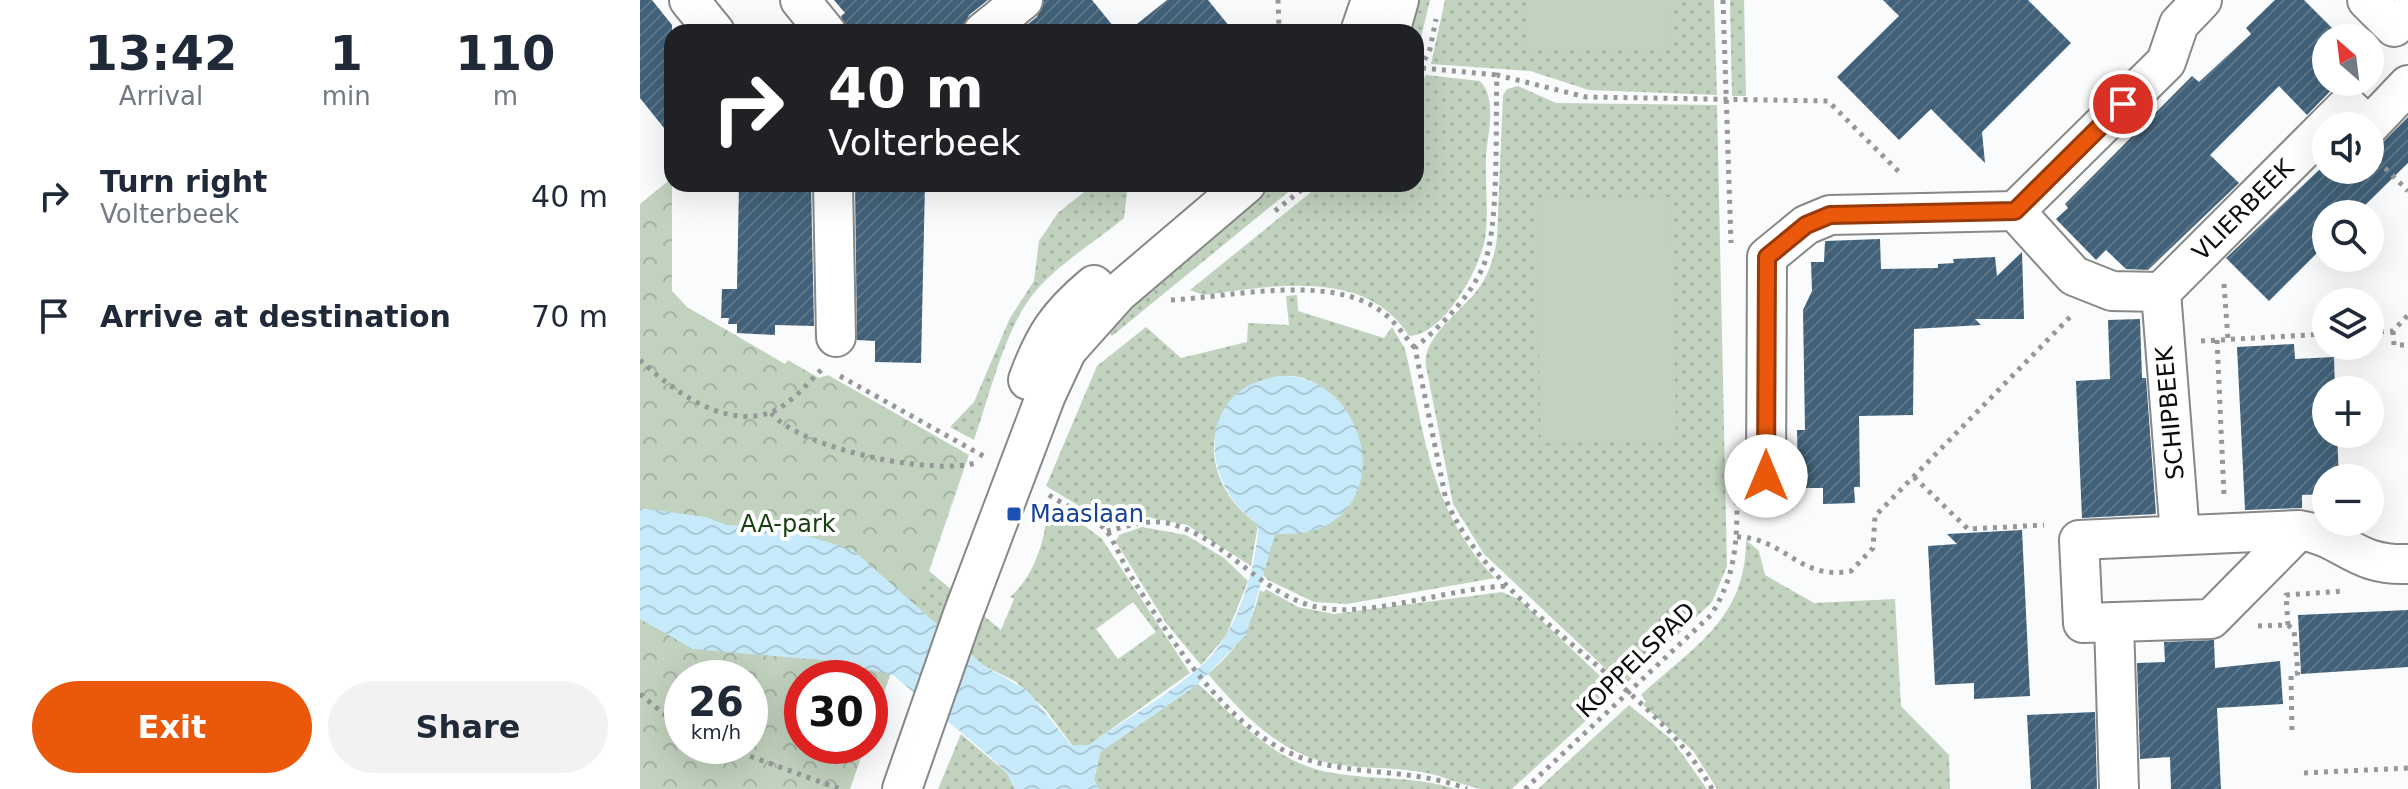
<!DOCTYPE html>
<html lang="en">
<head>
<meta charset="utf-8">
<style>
  :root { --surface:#fff; --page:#f2f2f3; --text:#1f2937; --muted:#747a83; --accent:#ea580c }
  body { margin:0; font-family:"DejaVu Sans",sans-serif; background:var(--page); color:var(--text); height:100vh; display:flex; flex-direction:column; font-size:30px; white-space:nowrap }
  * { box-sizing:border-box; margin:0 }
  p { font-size:26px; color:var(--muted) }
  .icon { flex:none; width:44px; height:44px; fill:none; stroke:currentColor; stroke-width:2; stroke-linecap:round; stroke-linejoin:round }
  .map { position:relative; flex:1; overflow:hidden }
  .panel { display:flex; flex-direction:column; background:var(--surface); width:640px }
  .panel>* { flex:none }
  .banner { position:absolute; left:24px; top:24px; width:760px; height:168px; border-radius:24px; box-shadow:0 8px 32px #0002; background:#202124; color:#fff; overflow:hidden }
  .needle { width:52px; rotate:332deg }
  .controls { position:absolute; left:1672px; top:24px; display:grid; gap:16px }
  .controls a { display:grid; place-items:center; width:72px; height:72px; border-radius:50%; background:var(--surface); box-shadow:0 8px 32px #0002; font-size:40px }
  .speed { position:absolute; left:24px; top:660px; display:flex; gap:16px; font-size:40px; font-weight:700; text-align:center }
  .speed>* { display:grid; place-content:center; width:104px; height:104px; border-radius:50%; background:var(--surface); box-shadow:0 8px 32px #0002; line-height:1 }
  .speed small { font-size:20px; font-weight:400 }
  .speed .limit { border:12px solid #d22; background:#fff; color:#111 }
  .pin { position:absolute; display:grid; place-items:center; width:68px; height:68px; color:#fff; margin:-34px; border:4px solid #fff; border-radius:50%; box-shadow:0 2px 8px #0007 }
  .me { position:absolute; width:88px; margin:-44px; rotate:0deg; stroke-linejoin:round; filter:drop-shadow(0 0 6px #0008) }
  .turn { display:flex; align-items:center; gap:28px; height:168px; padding:0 32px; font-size:36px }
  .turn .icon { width:104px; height:104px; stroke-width:2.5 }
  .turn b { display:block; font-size:56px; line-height:68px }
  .eta { display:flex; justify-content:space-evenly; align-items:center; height:136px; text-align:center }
  .eta b { font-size:48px; font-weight:600; line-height:56px }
  .primary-button { display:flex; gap:16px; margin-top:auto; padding:16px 32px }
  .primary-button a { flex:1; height:92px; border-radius:48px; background:var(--accent); color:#fff; font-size:32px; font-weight:600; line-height:92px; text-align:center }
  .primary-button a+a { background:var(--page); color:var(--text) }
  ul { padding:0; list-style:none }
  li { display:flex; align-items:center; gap:24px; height:120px; padding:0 32px }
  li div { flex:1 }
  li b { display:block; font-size:30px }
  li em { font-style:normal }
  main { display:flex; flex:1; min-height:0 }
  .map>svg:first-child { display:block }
  .grass { fill:url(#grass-dots); fill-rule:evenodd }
  .park { fill:url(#park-crowns); fill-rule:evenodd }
  .pitch { fill:#c1d2be }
  .water { fill:url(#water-waves) }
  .building { fill:url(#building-hatch) }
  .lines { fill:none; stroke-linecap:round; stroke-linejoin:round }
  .minor-casing { stroke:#878888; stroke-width:42 }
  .path { stroke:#969798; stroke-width:5; stroke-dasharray:4 6; stroke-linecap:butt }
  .minor { stroke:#fff; stroke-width:38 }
  .route-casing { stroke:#983908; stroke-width:20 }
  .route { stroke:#ea580c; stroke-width:14 }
  .transit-dot { fill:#1a4fb4; stroke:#fff; stroke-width:3 }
  .labels { text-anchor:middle; stroke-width:8; stroke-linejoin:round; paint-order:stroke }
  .street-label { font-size:24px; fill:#0b0c0c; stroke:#fff }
  .transit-label { font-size:24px; fill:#164399; stroke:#fff; text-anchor:start }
  .park-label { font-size:24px; fill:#183f12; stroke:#fff }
</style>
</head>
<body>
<main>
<section class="panel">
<div class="eta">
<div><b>13:42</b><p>Arrival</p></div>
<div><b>1</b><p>min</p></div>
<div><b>110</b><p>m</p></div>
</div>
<ul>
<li><svg class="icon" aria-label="right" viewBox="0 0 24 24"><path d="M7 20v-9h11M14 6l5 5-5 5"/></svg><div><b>Turn right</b><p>Volterbeek</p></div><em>40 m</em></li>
<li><svg class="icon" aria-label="arrive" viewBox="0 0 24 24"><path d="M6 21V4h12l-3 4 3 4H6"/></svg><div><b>Arrive at destination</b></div><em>70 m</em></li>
</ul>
<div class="primary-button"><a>Exit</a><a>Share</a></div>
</section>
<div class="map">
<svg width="1768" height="789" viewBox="0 0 1768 789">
  <defs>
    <pattern id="grass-dots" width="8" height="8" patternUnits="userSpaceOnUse" patternTransform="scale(2)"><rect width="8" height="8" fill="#c1d2be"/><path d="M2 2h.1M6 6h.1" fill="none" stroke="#a4b3a2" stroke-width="1.8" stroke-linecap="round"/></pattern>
    <pattern id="park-crowns" width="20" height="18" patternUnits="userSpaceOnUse" patternTransform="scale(2)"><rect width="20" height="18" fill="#c1d2be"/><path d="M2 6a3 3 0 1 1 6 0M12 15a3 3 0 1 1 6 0" fill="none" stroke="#a4b3a2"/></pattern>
    <pattern id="water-waves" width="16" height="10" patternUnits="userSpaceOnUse" patternTransform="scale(2)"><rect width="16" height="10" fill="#c7eafb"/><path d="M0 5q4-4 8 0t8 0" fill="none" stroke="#aac8d6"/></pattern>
    <pattern id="building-hatch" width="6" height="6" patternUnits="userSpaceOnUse" patternTransform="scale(2)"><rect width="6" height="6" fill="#406179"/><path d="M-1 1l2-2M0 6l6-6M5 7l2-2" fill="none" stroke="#5e7688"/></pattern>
  </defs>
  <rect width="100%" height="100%" fill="#fafbfc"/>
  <path class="grass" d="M775,0H790L776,59V32H767Z
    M805,0H1074L1077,95L949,90L890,71L791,64Z
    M1090,0H1104L1106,96H1092Z
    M786,75L840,81C858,100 847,135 846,158C845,185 849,213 845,239C839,270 804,335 769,336C727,267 631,286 563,295L550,290L681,184H776V93Z
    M878,86L916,103L1077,105L1087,566L1072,602L984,686L844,554L813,504L786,366C781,336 826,309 841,285C850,271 855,254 857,238L863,95L867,89Z
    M454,184H488L484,218C455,242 418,264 394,293C364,330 350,395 334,440L310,427L334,402L370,318L394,281L399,241L418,213Z
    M633,184H658L472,336L466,330L542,257Z
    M657,295L658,311L744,338L752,327L765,349C786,437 789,510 855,578L707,604L674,602L628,580L622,574L635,534C785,532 712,346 626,380C615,384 602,389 594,398C557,438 575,496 618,524L611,566L547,525L507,517L480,523L464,521L406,486L457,366L506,327L541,358L607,342L608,323L649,325L646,296Z
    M324,470L289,571L361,630L374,599L370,597C395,576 406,537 408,506L416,504L462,539L550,673L449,745H432L405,709L376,682L343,665L274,607ZM493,602L516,632L478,659L456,629Z
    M502,527L546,535L584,558L608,581L586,636L561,665L526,623L476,542L479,535Z
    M1106,540L1119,551L1125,575L1174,603L1255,599L1261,706L1309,755L1310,789H1077L1054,752L1003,705L1006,701L1001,695C1054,646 1106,619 1106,540Z
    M626,589L658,607L694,614L862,592L880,600L977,692L872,789C862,789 850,789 841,789C821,785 802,775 781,772C753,767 724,769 695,764C639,755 601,712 568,674C599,647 610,629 620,590L624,592Z
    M558,684C598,719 635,764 693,773C735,780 775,776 816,789H459L454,780L460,752Z
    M989,705L1032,740L1067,789H898Z
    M321,734L367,773L375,789H298Z"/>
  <path class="park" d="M32,178V291L47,307L145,364L148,360L179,378L188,375L329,455L230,732V678H162V746H225L210,789H0V204ZM42,678H110V746H42Z"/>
  <path class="pitch" d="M887,0H1030L1031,48L888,49Z
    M1031,197L1036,441L901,443L896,200Z"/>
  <path class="water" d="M643,376C716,375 755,483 689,524C673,534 653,534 635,534L606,635L558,684L460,752L454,780L459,789H375L367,773L349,756L253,675L192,661L53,649L0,619V508L66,517L86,525L142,528L213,550L343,665L388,691L431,745H449C483,721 546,684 572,655C598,627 618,562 618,524C556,482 557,383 643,376Z"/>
  <path class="building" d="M0,0H12L32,25V138L0,98Z
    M194,0H348L329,15L322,32H207L201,16L205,13Z
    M404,0H452L478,32H378L397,17Z
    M527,0H568L594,32H487Z
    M1243,0H1388L1431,43L1342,132L1345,163L1291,109L1259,140L1197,77L1259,16Z
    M1635,0H1664L1702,38H1686V82H1699L1667,115L1639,86L1570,155L1599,183L1508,270L1486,269L1466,250L1456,260L1416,219L1428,208L1425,204L1552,76L1559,82L1611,34L1606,28Z
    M1768,117V163L1716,214H1686V244L1629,301L1586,258L1679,170H1730V155Z
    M99,184H171L174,326L135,325V335L97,333V324H88L89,318H81L82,289H97Z
    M215,184H285L281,363L235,362V341L217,340Z
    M1240,239L1241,269L1298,268V264L1314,263L1313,259L1355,257L1357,276L1382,252L1384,319H1335L1341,325L1274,329L1273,415L1219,416L1220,487H1214L1215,503L1183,504V488H1163L1162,472H1158L1157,430H1165L1163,310L1172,291L1171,262H1184L1185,241Z
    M1500,319L1502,378H1506L1516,514L1442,518L1436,381L1470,379L1468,320Z
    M1654,344L1655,359L1694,357L1695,390H1686V434H1697L1699,478H1686V494L1662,495V508L1605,510L1597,347Z
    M1382,530L1390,696L1334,699V683L1295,685L1288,546L1317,544L1307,534Z
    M1768,610V667L1661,674L1658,615Z
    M1574,640L1575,668L1640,661L1643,704L1577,708L1581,789H1531L1530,757L1500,759L1497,663L1525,662L1524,642Z
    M1455,712L1457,789H1391L1387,715Z"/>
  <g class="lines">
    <g class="minor-casing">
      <path id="minor" d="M49,0L75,32
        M160,0L186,32
        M1727,0L1754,27L1768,14
        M343,32L383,0
        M720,32L731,0
        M750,32L759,0
        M1687,126L1707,106L1728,126
        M1729,126L1768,85
        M193,184L196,337
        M1375,211L1434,276L1472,291L1521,292
        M1521,292L1540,535
        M1521,292L1686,127
        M388,380C404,336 418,315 454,285
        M1126,476L1127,257L1166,225L1190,215L1375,211L1526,62L1539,24L1562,0
        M1659,530L1571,619L1443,623L1439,540L1659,530C1706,537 1713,566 1768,564
        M1474,622L1479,789
        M262,789L322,617L406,395L427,350L478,293L606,184"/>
    </g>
    <path class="path" d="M1083,0L1091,243
      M635,32L639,28L638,0
      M782,68L857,75
      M776,78L790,49L796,19
      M1738,161L1768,191
      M635,211L669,184
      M1584,284L1588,340
      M531,300C591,297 691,273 742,312C755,321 764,336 775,348
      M1753,331L1754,345H1768
      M1730,332L1753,331L1768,315
      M1577,340L1584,495
      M1561,341L1686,334
      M0,360C32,390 82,428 129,413C149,406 167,384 182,369
      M200,376L345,457
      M131,413C161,449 294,477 339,462
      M1274,477L1328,529L1404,525
      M409,495C425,506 452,516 466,530C474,540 484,566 492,578C529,636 570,702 628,741C689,782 761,763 827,789
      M467,531C486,527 507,519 527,523C586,536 621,598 682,608C734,617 812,587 870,586
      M1097,537C1144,537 1159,581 1211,571L1233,548L1235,516L1433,314
      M1648,625L1654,630L1658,673L1651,674L1652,735
      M1618,626L1648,625L1646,595L1705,591
      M0,694L42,729
      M82,746L200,789
      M1664,773L1768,768
      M885,789L1071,615C1095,577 1097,545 1097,501
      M1072,789C1012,680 856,616 806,500L775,348C801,325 828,300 843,267C860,228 855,122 857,75L946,97L1188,101L1262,175"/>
    <use href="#minor" class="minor"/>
  </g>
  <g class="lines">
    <g class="route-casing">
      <path id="route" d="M1126,476L1127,257L1166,225L1190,215L1375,211L1483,104"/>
    </g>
    <use href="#route" class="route"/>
  </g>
  <rect class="transit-dot" x="366" y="506" width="16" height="16" rx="4"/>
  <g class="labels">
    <g class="street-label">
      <text transform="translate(1603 210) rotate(-45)" y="8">VLIERBEEK</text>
      <text transform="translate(1530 413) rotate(-95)" y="8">SCHIPBEEK</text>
      <text transform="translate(996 660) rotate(-44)" y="8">KOPPELSPAD</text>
    </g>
    <g class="transit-label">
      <text x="390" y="522">Maaslaan</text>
    </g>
    <g class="park-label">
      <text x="148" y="532">AA-park</text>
    </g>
  </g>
</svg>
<div class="controls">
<a><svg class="needle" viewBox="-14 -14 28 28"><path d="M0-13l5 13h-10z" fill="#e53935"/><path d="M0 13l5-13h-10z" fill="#747a83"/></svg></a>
<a><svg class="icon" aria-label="sound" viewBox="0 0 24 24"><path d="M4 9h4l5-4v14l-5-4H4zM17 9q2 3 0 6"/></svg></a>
<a><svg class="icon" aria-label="search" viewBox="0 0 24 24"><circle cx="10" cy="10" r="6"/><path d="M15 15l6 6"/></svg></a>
<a><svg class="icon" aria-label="layers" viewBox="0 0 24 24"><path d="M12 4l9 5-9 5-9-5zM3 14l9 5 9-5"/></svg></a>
<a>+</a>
<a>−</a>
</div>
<div class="speed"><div>26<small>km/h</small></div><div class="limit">30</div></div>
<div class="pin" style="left:1483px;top:104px;background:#d93025"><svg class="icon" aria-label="arrive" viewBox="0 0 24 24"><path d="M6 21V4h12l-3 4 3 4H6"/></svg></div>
<svg class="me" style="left:1126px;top:476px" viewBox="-20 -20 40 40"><circle r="19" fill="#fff"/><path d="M0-13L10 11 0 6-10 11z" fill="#ea580c"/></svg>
<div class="banner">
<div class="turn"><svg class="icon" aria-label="right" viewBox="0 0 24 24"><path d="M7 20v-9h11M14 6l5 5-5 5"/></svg><div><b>40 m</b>Volterbeek</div></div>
</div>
</div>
</main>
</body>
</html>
